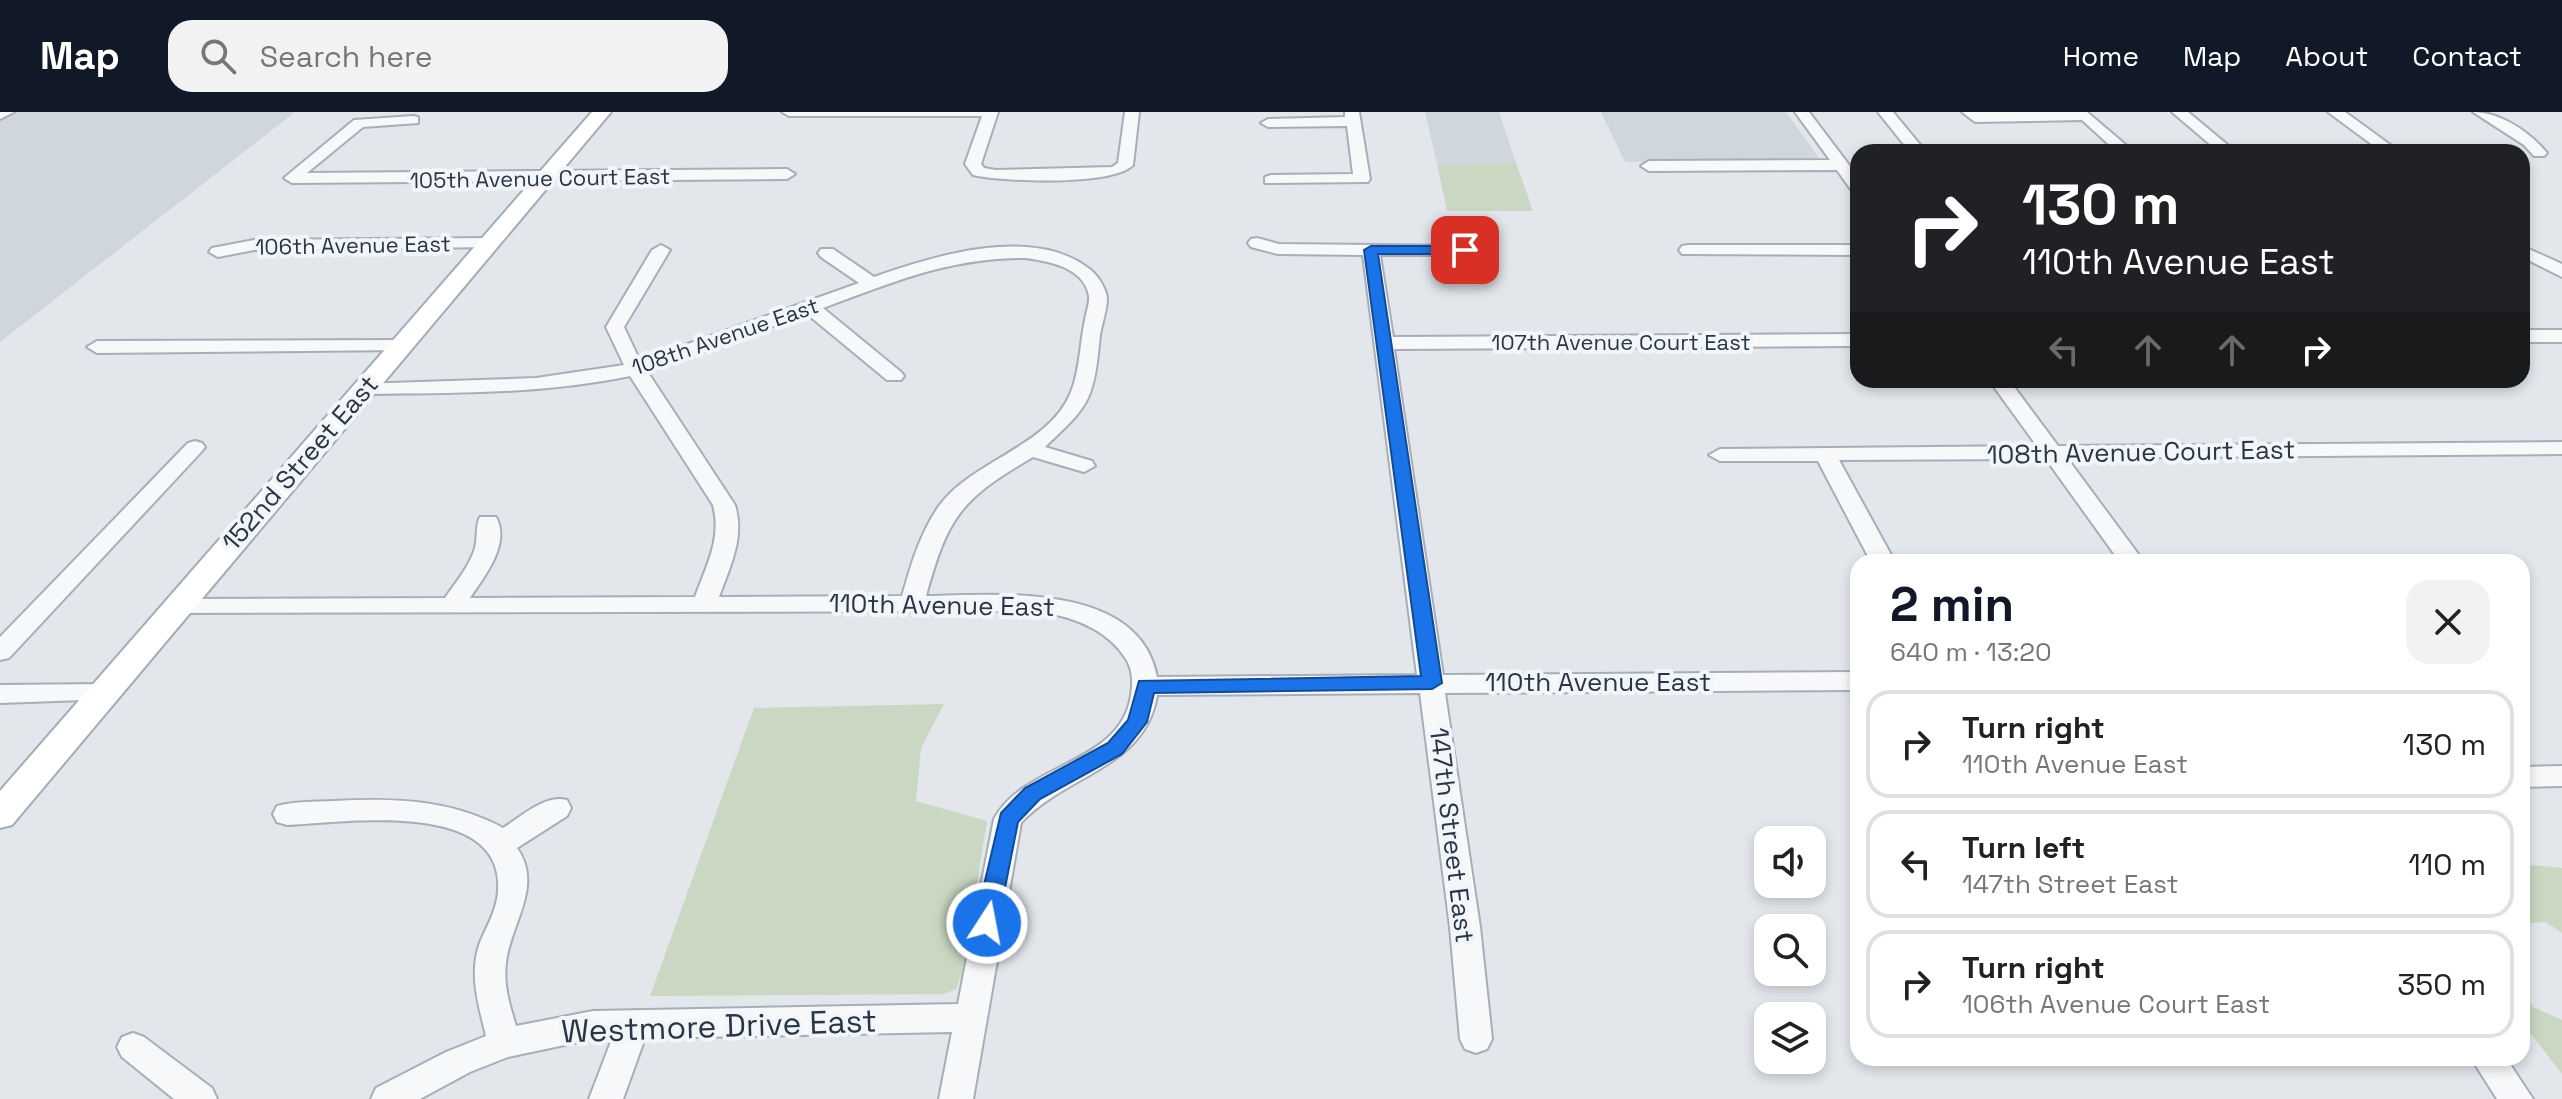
<!DOCTYPE html>
<html lang="en">
<head>
<meta charset="utf-8">
<style>
  :root { --surface:#fff; --page:#f2f2f2; --text:#222; --muted:#767676; --line:#e0e0e0; --accent:#111827 }
  body { margin:0; font-family:"Space Grotesk",sans-serif; background:var(--page); color:var(--text); height:100vh; display:flex; flex-direction:column; font-size:30px; white-space:nowrap }
  * { box-sizing:border-box; margin:0 }
  p { font-size:26px; color:var(--muted) }
  .icon { flex:none; width:44px; height:44px; fill:none; stroke:currentColor; stroke-width:2; stroke-linecap:round; stroke-linejoin:round }
  .map { position:relative; flex:1; overflow:hidden }
  .sheet { position:absolute; left:1850px; top:442px; width:680px; height:512px; display:flex; flex-direction:column; background:var(--surface); border-radius:24px; box-shadow:0 4px 12px #0003 }
  .sheet>* { flex:none }
  .guide { position:absolute; left:1850px; top:32px; width:680px; height:244px; border-radius:24px; box-shadow:0 4px 12px #0003; background:#202124; color:#fff; overflow:hidden }
  .buttons { position:absolute; left:1754px; top:714px; display:grid; gap:16px }
  .buttons a { display:grid; place-items:center; width:72px; height:72px; border-radius:16px; background:var(--surface); box-shadow:0 4px 12px #0003; font-size:40px }
  .pin { position:absolute; display:grid; place-items:center; width:68px; height:68px; color:#fff; margin:-34px; border-radius:16px; box-shadow:0 4px 12px #0006 }
  .me { position:absolute; width:88px; margin:-44px; rotate:11deg; stroke-linejoin:round; filter:drop-shadow(0 0 6px #0008) }
  .turn { display:flex; align-items:center; gap:28px; height:168px; padding:0 40px; font-size:36px }
  .turn .icon { width:104px; height:104px; stroke-width:2.5 }
  .turn b { display:block; font-size:56px; line-height:68px }
  .lanes { display:flex; align-items:center; height:76px; padding:0 40px; background:#0003; justify-content:center; gap:40px; direction:ltr }
  .lanes .off { opacity:.35 }
  .round { display:grid; place-items:center; flex:none; width:84px; height:84px; border-radius:24px; background:var(--page) }
  .head { display:flex; align-items:center; justify-content:space-between; height:136px; padding:0 40px }
  h1 { font-size:48px; font-weight:700; line-height:60px; color:var(--accent) }
  ul { padding:0; list-style:none }
  li { display:flex; align-items:center; gap:24px; height:108px; margin:0 16px 12px; padding:0 24px; border:4px solid var(--line); border-radius:24px }
  li div { flex:1 }
  li b { display:block; font-size:30px }
  li em { font-style:normal }
  header { display:flex; align-items:center; gap:48px; box-sizing:border-box; height:112px; padding:0 40px; background:var(--accent); color:#fff }
  header strong { font-size:38px }
  nav { display:flex; gap:44px; margin-inline-start:auto; font-size:28px }
  .search { width:560px; height:72px; background:var(--page); display:flex; align-items:center; gap:20px; box-sizing:border-box; padding:0 28px; border-radius:24px; color:var(--muted); font-size:30px }
  .map>svg:first-child { display:block }
  .built { fill:#d0d6de }
  .green { fill:#cad7c3 }
  .lines { fill:none; stroke-linecap:round; stroke-linejoin:round }
  .minor-casing { stroke:#a7aeb7; stroke-width:4 }
  .major-casing { stroke:#a1acb9; stroke-width:4 }
  .minor { fill:#f6f8fa; fill-rule:evenodd }
  .major { fill:#fff; fill-rule:evenodd }
  .route { fill:#1a73e8; stroke:#114b97; stroke-width:2 }
  .labels { text-anchor:middle; stroke-width:8; stroke-linejoin:round; paint-order:stroke }
  .far-street-label { font-size:22px; fill:#283646; stroke:#f3f6f9 }
  .street-label { font-size:26px; fill:#283646; stroke:#f3f6f9 }
  .near-street-label { font-size:32px; fill:#283646; stroke:#f3f6f9 }
</style>
</head>
<body>
<header>
<strong>Map</strong>
<div class="search"><svg class="icon" aria-label="search" viewBox="0 0 24 24"><circle cx="10" cy="10" r="6"/><path d="M15 15l6 6"/></svg>Search here</div>
<nav><a>Home</a><a>Map</a><a>About</a><a>Contact</a></nav>
</header>
<div class="map">
<svg width="2562" height="987" viewBox="0 0 2562 987">
  <rect width="100%" height="100%" fill="#e3e7ec"/>
  <path class="built" d="M0,0H295L0,230Z
    M1425,0H1499L1516,51L1437,52Z
    M1601,0H1786L1821,49L1625,50Z"/>
  <path class="green" d="M1516,51L1533,99H1447L1437,52Z
    M944,592L921,636L916,689L987,709L963,859L956,877L944,882L650,884L754,596Z
    M2534,753L2562,756V821L2546,810L2522,812V755Z
    M2522,879L2533,895L2562,908V962L2522,910Z"/>
  <g class="lines">
    <g class="minor-casing">
      <path id="minor" d="M0,0H14L0,7Z
        M782,0H998L981,52L984,56L996,58L1112,55L1118,51L1125,0H1139L1133,53C1114,74 1002,70 973,63L965,52L982,4H789Z
        M1345,0H1359L1370,67L1368,70L1265,71V65L1271,63L1353,62L1347,14L1268,15L1261,11L1268,7L1345,5Z
        M1795,0H1809L1858,65V81L1852,79L1837,58L1649,59L1641,54L1649,49L1830,48Z
        M1878,0H1893L1926,40H1910Z
        M1962,0H2087L2134,40H2117L2082,8L1975,10Z
        M2172,0H2188L2236,40H2219Z
        M2328,0H2345L2400,40H2382Z
        M2473,0C2500,0 2530,20 2547,41L2544,44H2534L2524,33Z
        M413,4L418,5V11L363,15L307,61L787,57L795,62L787,67L292,71L284,66L354,8Z
        M490,126L499,131L496,135L254,138L218,145L209,140L212,136L254,128Z
        M1257,126L1279,132L1471,134L1474,138L1471,142L1465,143H1380L1393,225L1858,222V234L1394,237L1443,563L1858,560V578L1445,581L1480,815L1492,927L1487,937L1476,941L1465,937L1460,927L1450,815L1420,581L1157,583C1146,656 1064,663 1021,711L973,987H939L952,920L645,926L623,987H589L612,927H593L508,945L470,960L420,987H371L376,976L446,940L486,924C479,894 469,864 479,833C485,818 494,803 497,787C514,685 348,710 287,713L277,710L273,702L277,694C295,689 314,690 333,689C393,686 449,687 503,716C521,705 545,682 567,688L571,696L567,704L517,736C544,774 510,812 506,851C503,873 510,894 516,914L593,899L958,892L994,707C1025,650 1121,653 1131,583C1133,571 1133,558 1126,547C1107,516 1070,504 1036,499L170,501L166,495L170,489L178,487L445,486C456,470 469,455 475,436C478,426 475,414 480,405H496C511,432 484,465 470,486L695,485C706,454 722,427 713,393L630,264C543,282 455,281 366,282L356,276L359,272L536,266L624,253L606,215L652,138L661,133L670,138L624,215L640,249L859,171L821,145L818,141L821,137H833L874,165C933,144 1032,113 1088,156C1097,162 1106,176 1107,186C1107,198 1102,211 1100,223C1098,241 1097,261 1091,278C1085,300 1061,319 1045,335L1092,349L1095,354L1084,360L1033,345C961,387 948,404 926,484C996,483 1139,469 1157,565L1417,563L1363,143L1278,142L1251,135L1248,131L1251,127ZM1025,146C1048,149 1084,155 1089,184C1090,190 1086,201 1085,208C1080,230 1080,258 1071,280C1049,335 972,348 939,394C920,421 911,453 902,484L719,485C730,454 745,426 735,393L647,259L807,202L887,268H901L904,264L901,260L823,196C894,170 948,146 1025,146Z
        M1688,133H1858V143L1682,142L1679,138L1682,134Z
        M2522,134L2562,152V165L2522,145Z
        M2522,218H2562V230H2522Z
        M399,228L408,234L406,238L97,241L87,235L97,229Z
        M1989,268H2009L2058,334L2562,330V342L2067,346L2144,450H2120L2046,347L1839,348L1895,450H1871L1818,349H1720L1709,343L1720,337L2037,334Z
        M195,329L202,331L205,335L202,339L9,546L0,548V525L188,331Z
        M104,572L113,575L117,581L113,587L0,591V573Z
        M2562,654V674L2522,675V655Z
        M133,921L144,925L212,976L217,987H174L122,945L117,935L122,925Z
        M2471,946H2506L2533,987H2497Z"/>
    </g>
    <g class="major-casing">
      <path id="major" d="M592,0H611L12,713L0,716V679Z"/>
    </g>
    <use href="#minor" class="minor"/>
    <use href="#major" class="major"/>
  </g>
  <path class="route" d="M1371,134H1465L1472,138L1465,142H1378L1442,571L1432,577L1154,581L1147,610L1122,642L1040,687L1018,710L998,811L995,818L987,821L979,818L975,811L1001,701L1025,676L1108,631L1128,608L1139,569L1421,564L1364,138Z"/>
  <g class="labels">
    <g class="far-street-label">
      <text transform="translate(540 66) rotate(-1)" y="8">105th Avenue Court East</text>
      <text transform="translate(353 133) rotate(-1)" y="8">106th Avenue East</text>
      <text transform="translate(725 224) rotate(-19)" y="8">108th Avenue East</text>
      <text x="1621" y="238">107th Avenue Court East</text>
    </g>
    <g class="street-label">
      <text transform="translate(2141 340) rotate(-1)" y="9">108th Avenue Court East</text>
      <text transform="translate(300 351) rotate(-49)" y="9">152nd Street East</text>
      <text transform="translate(942 493) rotate(1)" y="9">110th Avenue East</text>
      <text x="1598" y="579">110th Avenue East</text>
      <text transform="translate(1452 723) rotate(83)" y="9">147th Street East</text>
    </g>
    <g class="near-street-label">
      <text transform="translate(719 914) rotate(-2)" y="11">Westmore Drive East</text>
    </g>
  </g>
</svg>
<div class="buttons">
<a><svg class="icon" aria-label="sound" viewBox="0 0 24 24"><path d="M4 9h4l5-4v14l-5-4H4zM17 9q2 3 0 6"/></svg></a>
<a><svg class="icon" aria-label="search" viewBox="0 0 24 24"><circle cx="10" cy="10" r="6"/><path d="M15 15l6 6"/></svg></a>
<a><svg class="icon" aria-label="layers" viewBox="0 0 24 24"><path d="M12 4l9 5-9 5-9-5zM3 14l9 5 9-5"/></svg></a>
</div>
<div class="pin" style="left:1465px;top:138px;background:#d93025"><svg class="icon" aria-label="arrive" viewBox="0 0 24 24"><path d="M6 21V4h12l-3 4 3 4H6"/></svg></div>
<svg class="me" style="left:987px;top:811px" viewBox="-20 -20 40 40"><circle r="17" fill="#1a73e8" stroke="#fff" stroke-width="3"/><path d="M0-11L8 9 0 5-8 9z" fill="#fff"/></svg>
<div class="guide">
<div class="turn"><svg class="icon" aria-label="right" viewBox="0 0 24 24"><path d="M7 20v-9h11M14 6l5 5-5 5"/></svg><div><b>130 m</b>110th Avenue East</div></div>
<div class="lanes"><svg class="icon off" aria-label="left" viewBox="0 0 24 24"><path d="M17 20v-9H6M10 6l-5 5 5 5"/></svg><svg class="icon off" aria-label="ahead" viewBox="0 0 24 24"><path d="M12 20V5M6 11l6-6 6 6"/></svg><svg class="icon off" aria-label="ahead" viewBox="0 0 24 24"><path d="M12 20V5M6 11l6-6 6 6"/></svg><svg class="icon" aria-label="right" viewBox="0 0 24 24"><path d="M7 20v-9h11M14 6l5 5-5 5"/></svg></div>
</div>
<section class="sheet">
<div class="head"><div><h1>2 min</h1><p>640 m · 13:20</p></div><a class="round"><svg class="icon" aria-label="close" viewBox="0 0 24 24"><path d="M6 6l12 12M18 6L6 18"/></svg></a></div>
<ul>
<li><svg class="icon" aria-label="right" viewBox="0 0 24 24"><path d="M7 20v-9h11M14 6l5 5-5 5"/></svg><div><b>Turn right</b><p>110th Avenue East</p></div><em>130 m</em></li>
<li><svg class="icon" aria-label="left" viewBox="0 0 24 24"><path d="M17 20v-9H6M10 6l-5 5 5 5"/></svg><div><b>Turn left</b><p>147th Street East</p></div><em>110 m</em></li>
<li><svg class="icon" aria-label="right" viewBox="0 0 24 24"><path d="M7 20v-9h11M14 6l5 5-5 5"/></svg><div><b>Turn right</b><p>106th Avenue Court East</p></div><em>350 m</em></li>
</ul>
</section>
</div>
</body>
</html>
